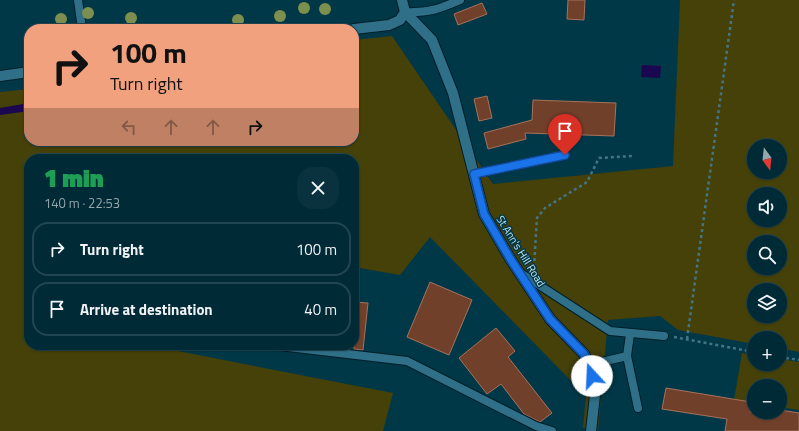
<!DOCTYPE html>
<html lang="en">
<head>
<meta charset="utf-8">
<style>
  :root { --surface:#002a36; --page:#0a323e; --text:#f1f3f6; --muted:#95a7ad; --line:#224651 }
  body { margin:0; font-family:"Titillium Web",sans-serif; background:var(--page); color:var(--text); height:100vh; display:flex; flex-direction:column; font-size:15px; white-space:nowrap }
  * { box-sizing:border-box; margin:0 }
  p { font-size:13px; color:var(--muted) }
  .icon { flex:none; width:22px; height:22px; fill:none; stroke:currentColor; stroke-width:2; stroke-linecap:round; stroke-linejoin:round }
  .map { position:relative; flex:1; overflow:hidden }
  .details { position:absolute; left:24px; top:154px; width:335px; height:196px; display:flex; flex-direction:column; background:var(--surface); border-radius:16px; box-shadow:0 1px 3px #0004,0 0 0 1px var(--line) }
  .details>* { flex:none }
  .guide { position:absolute; left:24px; top:24px; width:335px; height:122px; border-radius:16px; box-shadow:0 1px 3px #0004,0 0 0 1px var(--line); background:#f1a17d; color:#111; overflow:hidden }
  .needle { width:26px; rotate:165deg }
  .fabs { position:absolute; left:747px; top:139px; display:grid; gap:8px }
  .fabs a { display:grid; place-items:center; width:40px; height:40px; border-radius:50%; background:var(--surface); box-shadow:0 1px 3px #0004,0 0 0 1px var(--line); font-size:20px }
  .pin { position:absolute; display:grid; place-items:center; width:34px; height:34px; color:#fff; margin:-41px -17px; border-radius:50% 50% 50% 0; rotate:-45deg; box-shadow:0 0 4px #0007 }
  .pin .icon { rotate:45deg }
  .me { position:absolute; width:44px; margin:-22px; rotate:340deg; stroke-linejoin:round; filter:drop-shadow(0 0 3px #0008) }
  .turn { display:flex; align-items:center; gap:14px; height:84px; padding:0 20px; font-size:18px }
  .turn .icon { width:52px; height:52px; stroke-width:2.5 }
  .turn b { display:block; font-size:28px; line-height:34px }
  .lanes { display:flex; align-items:center; height:38px; padding:0 20px; background:#0003; justify-content:center; gap:20px; direction:ltr }
  .lanes .off { opacity:.35 }
  .round { display:grid; place-items:center; flex:none; width:42px; height:42px; border-radius:16px; background:var(--page) }
  .headline { display:flex; align-items:center; justify-content:space-between; height:68px; padding:0 20px }
  h1 { font-size:24px; font-weight:800; line-height:30px; color:#1e9e55 }
  ul { padding:0; list-style:none }
  li { display:flex; align-items:center; gap:12px; height:54px; margin:0 8px 6px; padding:0 12px; border:2px solid var(--line); border-radius:16px }
  li div { flex:1 }
  li b { display:block; font-size:15px }
  li em { font-style:normal }
  .map>svg:first-child { display:block }
  .green { fill:#454109; fill-rule:evenodd }
  .water { fill:#1b0650 }
  .building { fill:#71402b; stroke:#a7725b }
  .lines { fill:none; stroke-linecap:round; stroke-linejoin:round }
  .lane-casing { stroke:#001e29; stroke-width:10 }
  .street-casing { stroke:#001e29; stroke-width:12 }
  .path { stroke:#457483; stroke-width:2.5; stroke-dasharray:3 3; stroke-linecap:butt }
  .lane { stroke:#2f7088; stroke-width:8 }
  .street { stroke:#2f7088; stroke-width:10 }
  .tree { fill:#7c8f4e }
  .route-casing { stroke:#114b97; stroke-width:10 }
  .route { stroke:#1a73e8; stroke-width:7 }
  .labels { text-anchor:middle; stroke-width:3; stroke-linejoin:round; paint-order:stroke }
  .street-label { font-size:11px; fill:#c4e3f0; stroke:#003848 }
</style>
</head>
<body>
<div class="map">
<svg width="799" height="431" viewBox="0 0 799 431">
  <rect width="100%" height="100%" fill="#003848"/>
  <path class="green" d="M680,0H799V352L780,348V338H754V344L678,330L660,316L608,320L598,430L583,428L586,396L430,237L400,275L354,267V159H29V345H147L393,393L383,431H0V92L29,89V141H189V143L198,141H354V40L392,36L493,184L673,166ZM754,146H780V172H754ZM754,194H780V220H754ZM754,242H780V268H754ZM754,290H780V316H754Z
    M742,353L754,355V364H780V359L799,362V410L780,407V386H754V403L734,400Z"/>
  <path class="water" d="M642,65L661,66L660,78L641,77Z
    M29,103V111L0,115V108Z"/>
  <path class="building" d="M568,0H585L584,20L567,19Z
    M482,3L487,14L458,25L454,14Z
    M487,96L492,118L479,121L474,99Z
    M533,100L616,103L614,136L525,133L526,139L488,149L484,133L532,120Z
    M430,282L472,300L449,355L407,337Z
    M354,302L368,303L363,350L354,349Z
    M496,328L515,351L508,357L552,413L540,422L524,414L501,384L487,394L459,358Z
    M666,388L751,402L750,412H780V410L799,413V431H725L727,419L662,409Z"/>
  <g class="lines">
    <g class="lane-casing">
      <path id="lane" d="M78,0L82,29
        M405,12C429,13 439,9 460,0
        M474,174L565,155
        M522,274L610,331L664,336
        M630,334L627,356L638,408
        M271,345L407,361L536,426L552,431
        M589,365L627,356"/>
    </g>
    <g class="street-casing">
      <path id="street" d="M402,0L405,12L432,40L453,93L484,214L511,260L550,319L584,354L589,365L595,395L591,431
        M354,29L389,25L400,20L405,12
        M0,76L29,72"/>
    </g>
    <path class="path" d="M534,267L537,218L545,208L587,182L599,158L633,156
      M674,337L754,352
      M687,339L734,0
      M780,357L799,360"/>
    <use href="#lane" class="lane"/>
    <use href="#street" class="street"/>
  </g>
  <g class="tree">
    <circle cx="304" cy="8" r="6"/>
    <circle cx="325" cy="9" r="6"/>
    <circle cx="88" cy="13" r="6"/>
    <circle cx="280" cy="16" r="6"/>
    <circle cx="131" cy="18" r="6"/>
    <circle cx="61" cy="19" r="6"/>
    <circle cx="238" cy="20" r="6"/>
  </g>
  <g class="lines">
    <g class="route-casing">
      <path id="route" d="M565,155L474,174L484,214L511,260L550,319L584,354L589,365L592,376"/>
    </g>
    <use href="#route" class="route"/>
  </g>
  <g class="labels">
    <g class="street-label">
      <text transform="translate(521 251) rotate(58)" y="4">St Ann's Hill Road</text>
    </g>
  </g>
</svg>
<div class="fabs">
<a><svg class="needle" viewBox="-14 -14 28 28"><path d="M0-13l5 13h-10z" fill="#e53935"/><path d="M0 13l5-13h-10z" fill="#95a7ad"/></svg></a>
<a><svg class="icon" aria-label="sound" viewBox="0 0 24 24"><path d="M4 9h4l5-4v14l-5-4H4zM17 9q2 3 0 6"/></svg></a>
<a><svg class="icon" aria-label="search" viewBox="0 0 24 24"><circle cx="10" cy="10" r="6"/><path d="M15 15l6 6"/></svg></a>
<a><svg class="icon" aria-label="layers" viewBox="0 0 24 24"><path d="M12 4l9 5-9 5-9-5zM3 14l9 5 9-5"/></svg></a>
<a>+</a>
<a>−</a>
</div>
<div class="pin" style="left:565px;top:155px;background:#d93025"><svg class="icon" aria-label="arrive" viewBox="0 0 24 24"><path d="M6 21V4h12l-3 4 3 4H6"/></svg></div>
<svg class="me" style="left:592px;top:376px" viewBox="-20 -20 40 40"><circle r="19" fill="#fff"/><path d="M0-13L10 11 0 6-10 11z" fill="#1a73e8"/></svg>
<div class="guide">
<div class="turn"><svg class="icon" aria-label="right" viewBox="0 0 24 24"><path d="M7 20v-9h11M14 6l5 5-5 5"/></svg><div><b>100 m</b>Turn right</div></div>
<div class="lanes"><svg class="icon off" aria-label="left" viewBox="0 0 24 24"><path d="M17 20v-9H6M10 6l-5 5 5 5"/></svg><svg class="icon off" aria-label="ahead" viewBox="0 0 24 24"><path d="M12 20V5M6 11l6-6 6 6"/></svg><svg class="icon off" aria-label="ahead" viewBox="0 0 24 24"><path d="M12 20V5M6 11l6-6 6 6"/></svg><svg class="icon" aria-label="right" viewBox="0 0 24 24"><path d="M7 20v-9h11M14 6l5 5-5 5"/></svg></div>
</div>
<section class="details">
<div class="headline"><div><h1>1 min</h1><p>140 m · 22:53</p></div><a class="round"><svg class="icon" aria-label="close" viewBox="0 0 24 24"><path d="M6 6l12 12M18 6L6 18"/></svg></a></div>
<ul>
<li><svg class="icon" aria-label="right" viewBox="0 0 24 24"><path d="M7 20v-9h11M14 6l5 5-5 5"/></svg><div><b>Turn right</b></div><em>100 m</em></li>
<li><svg class="icon" aria-label="arrive" viewBox="0 0 24 24"><path d="M6 21V4h12l-3 4 3 4H6"/></svg><div><b>Arrive at destination</b></div><em>40 m</em></li>
</ul>
</section>
</div>
</body>
</html>
